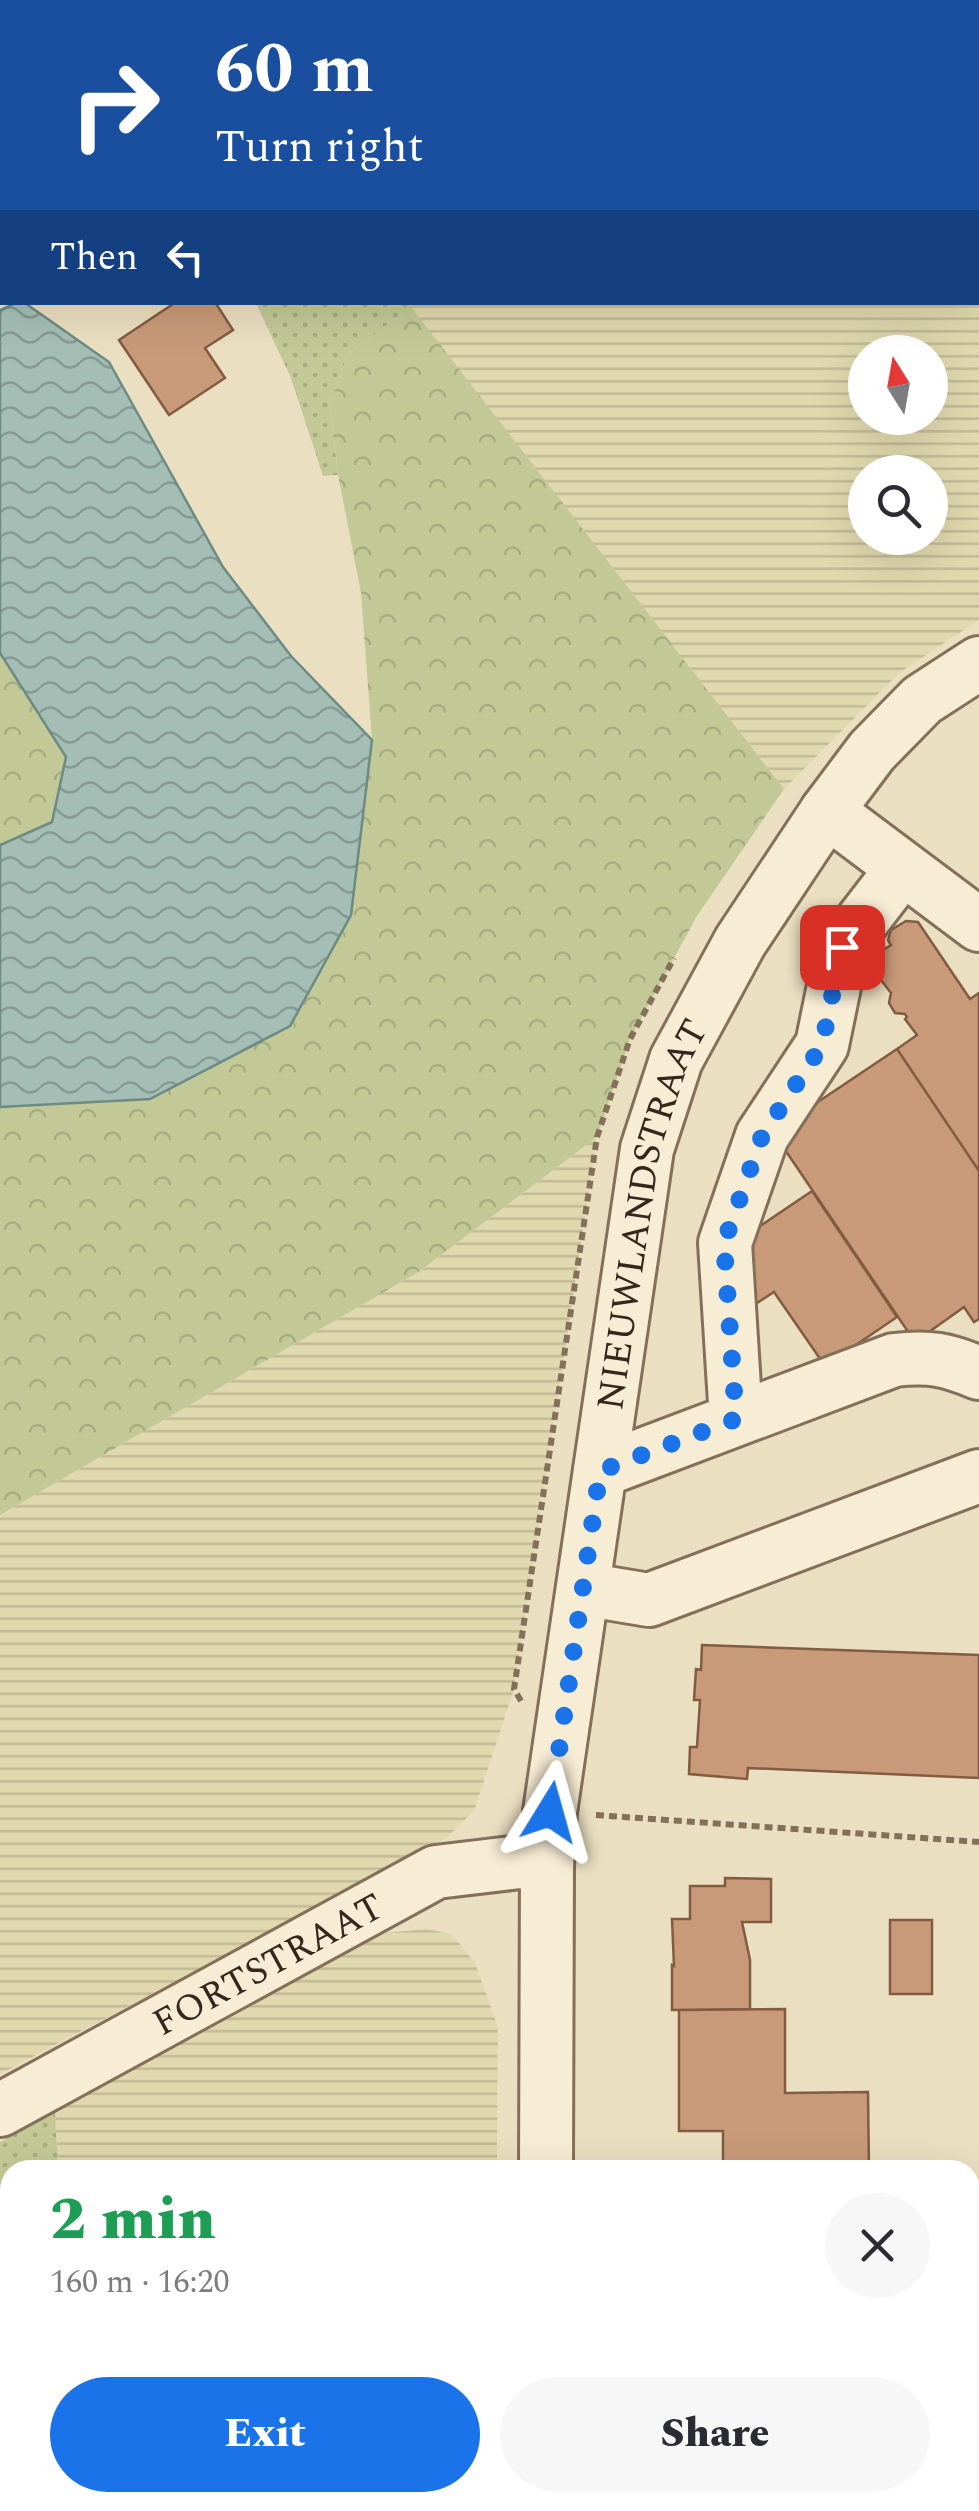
<!DOCTYPE html>
<html lang="en">
<head>
<meta charset="utf-8">
<style>
  :root { --surface:#fff; --page:#f7f7f7; --text:#2b2b33; --muted:#7c7c81; --accent:#1a73e8 }
  body { margin:0; font-family:Spectral,serif; background:var(--page); color:var(--text); height:100vh; display:flex; flex-direction:column; font-size:38px; white-space:nowrap }
  * { box-sizing:border-box; margin:0 }
  p { font-size:32px; color:var(--muted) }
  .icon { flex:none; width:55px; height:55px; fill:none; stroke:currentColor; stroke-width:2; stroke-linecap:round; stroke-linejoin:round }
  .map { position:relative; flex:1; overflow:hidden }
  .side { position:absolute; left:0px; top:2160px; width:980px; height:352px; display:flex; flex-direction:column; background:var(--surface); border-radius:30px 30px 0 0; box-shadow:0 10px 40px #0002 }
  .side>* { flex:none }
  .banner { position:absolute; left:0px; top:0px; width:980px; height:305px; box-shadow:0 10px 40px #0002; background:#1a4fa0; color:#fff; overflow:hidden }
  .needle { width:65px; rotate:349deg }
  .tools { position:absolute; left:848px; top:335px; display:grid; gap:20px }
  .tools a { display:grid; place-items:center; width:100px; height:100px; border-radius:50%; background:var(--surface); box-shadow:0 10px 40px #0002; font-size:50px }
  .pin { position:absolute; display:grid; place-items:center; width:85px; height:85px; color:#fff; margin:-42px; border-radius:20px; box-shadow:0 5px 15px #0006 }
  .me { position:absolute; width:110px; margin:-55px; rotate:8deg; stroke-linejoin:round; filter:drop-shadow(0 0 8px #0008) }
  .turn { display:flex; align-items:center; gap:35px; height:210px; padding:0 50px; font-size:45px }
  .turn .icon { width:130px; height:130px; stroke-width:2.5 }
  .turn b { display:block; font-size:70px; line-height:85px }
  .then { display:flex; align-items:center; height:95px; padding:0 50px; background:#0003; gap:20px; font-size:38px }
  .round { display:grid; place-items:center; flex:none; width:105px; height:105px; border-radius:52px; background:var(--page) }
  .head { display:flex; align-items:center; justify-content:space-between; height:170px; padding:0 50px }
  h1 { font-size:60px; font-weight:800; line-height:75px; color:#1e9e55 }
  .button { display:flex; gap:20px; margin-top:auto; padding:20px 50px }
  .button a { flex:1; height:115px; border-radius:60px; background:var(--accent); color:#fff; font-size:40px; font-weight:800; line-height:115px; text-align:center }
  .button a+a { background:var(--page); color:var(--text) }
  .map>svg:first-child { display:block }
  .farmland { fill:url(#farmland-rules); fill-rule:evenodd }
  .grass { fill:url(#grass-dots) }
  .forest { fill:url(#forest-crowns) }
  .water { fill:url(#water-waves); stroke:#6b8b83; stroke-width:2.5 }
  .building { fill:#c89a79; stroke:#825b41; stroke-width:2.5 }
  .lines { fill:none; stroke-linecap:round; stroke-linejoin:round }
  .minor-casing { stroke:#84705a; stroke-width:58 }
  .path { stroke:#84705a; stroke-width:6; stroke-dasharray:8 5; stroke-linecap:butt }
  .minor { stroke:#f7ecd4; stroke-width:52 }
  .route { stroke:#1a73e8; stroke-width:18; stroke-dasharray:0 32.4 }
  .labels { text-anchor:middle; stroke-width:10; stroke-linejoin:round; paint-order:stroke }
  .street-label { font-size:38px; fill:#34281d; stroke:#f3e9d0 }
</style>
</head>
<body>
<div class="map">
<svg width="979" height="2511" viewBox="0 0 979 2511">
  <defs>
    <pattern id="farmland-rules" width="6" height="5" patternUnits="userSpaceOnUse" patternTransform="scale(2.5)"><rect width="6" height="5" fill="#e0d9af"/><path d="M0 2.5h6" fill="none" stroke="#c1ba96"/></pattern>
    <pattern id="grass-dots" width="8" height="8" patternUnits="userSpaceOnUse" patternTransform="scale(2.5)"><rect width="8" height="8" fill="#c3c996"/><path d="M2 2h.1M6 6h.1" fill="none" stroke="#a8ad81" stroke-width="1.8" stroke-linecap="round"/></pattern>
    <pattern id="forest-crowns" width="20" height="18" patternUnits="userSpaceOnUse" patternTransform="scale(2.5)"><rect width="20" height="18" fill="#c3c996"/><path d="M2 6a3 3 0 1 1 6 0M12 15a3 3 0 1 1 6 0" fill="none" stroke="#a8ad81"/></pattern>
    <pattern id="water-waves" width="16" height="10" patternUnits="userSpaceOnUse" patternTransform="scale(2.5)"><rect width="16" height="10" fill="#a4beb6"/><path d="M0 5q4-4 8 0t8 0" fill="none" stroke="#869a93"/></pattern>
  </defs>
  <rect width="100%" height="100%" fill="#ebdfc1"/>
  <path class="farmland" d="M749,0H979V620L899,673L784,789L406,303L978,302V2H747ZM865,352H930V418H865ZM865,472H930V538H865Z
    M597,1137L514,1689L474,1811L445,1839L0,2074V1515L417,1273Z
    M427,1929L452,1934L475,1963L498,2027L497,2170H58L55,2112L374,1934Z
    M72,2503H442V2511H73Z"/>
  <path class="grass" d="M172,0H749L746,2H171Z
    M406,302L411,307L348,354L330,404L338,475L323,476L291,378L256,303Z
    M55,2112L58,2170H10V2502L72,2503L73,2511H0V2142Z"/>
  <path class="forest" d="M411,307L784,789L697,916L630,1039L597,1137L417,1273L0,1515V1107L150,1099L290,1026L351,915L372,740L361,593L338,475L330,404L348,354Z
    M0,653L66,757L52,822L0,845Z"/>
  <path class="water" d="M25,303L109,362L223,567L291,656L372,740L351,915L290,1026L150,1099L0,1107V845L52,822L66,757L0,653V310L16,303Z"/>
  <path class="building" d="M176,302H215L233,330L205,348L225,378L169,415L119,340Z
    M906,921L918,922L970,999L979,993V1171L897,1049L917,1035L905,1019L907,1017L905,1014L895,1013L889,1003L891,993L871,967L873,956L891,945L888,940L891,930Z
    M897,1049L979,1171V1319L974,1322L964,1307L915,1342L773,1132Z
    M812,1191L897,1317L825,1366L774,1292L751,1307L741,1239Z
    M702,1645L979,1655V1778L748,1768L747,1779L689,1774L690,1747H697L700,1700H694L696,1669L701,1670Z
    M725,1878L771,1879V1922H742L750,1960V2009L672,2010V1965L674,1966L672,1919H690V1886H725Z
    M890,1920H932V1994H890Z
    M785,2009V2093L868,2092L869,2170H723V2131H679V2010Z
    M670,2502H860V2505Z
    M679,2504L775,2505L774,2511H679Z"/>
  <g class="lines">
    <g class="minor-casing">
      <g id="minor">
        <path d="M138,2L139,0"/>
        <path d="M0,200L2,199"/>
        <path d="M827,811L979,925"/>
        <path d="M736,1419L725,1243L762,1136L822,1045L842,947L902,869"/>
        <path d="M600,1471L894,1360C929,1356 946,1359 979,1373"/>
        <path d="M583,1589L649,1600L979,1476"/>
        <path id="s1" d="M0,2110L436,1872L520,1862L547,1867"/>
        <path id="s2" d="M546,2170L547,1867L550,1812L647,1149L676,1060L740,942L827,811L872,751L922,700L979,663"/>
        <path d="M548,2502V2511"/>
      </g>
    </g>
    <path class="path" d="M521,1701L514,1689L597,1137L630,1039L674,958
      M596,1815L979,1842
      M497,2502V2511"/>
    <use href="#minor" class="minor"/>
  </g>
  <g class="lines">
    <path class="route" d="M550,1812L600,1471L736,1419L724,1243L762,1136L822,1045L842,947"/>
  </g>
  <g class="labels">
    <g class="street-label">
      <text dy="13" stroke="none"><textPath href="#s2" startOffset="965">NIEUWLANDSTRAAT</textPath></text>
      <text dy="13" stroke="none"><textPath href="#s1" startOffset="305">FORTSTRAAT</textPath></text>
    </g>
  </g>
</svg>
<div class="tools">
<a><svg class="needle" viewBox="-14 -14 28 28"><path d="M0-13l5 13h-10z" fill="#e53935"/><path d="M0 13l5-13h-10z" fill="#7c7c81"/></svg></a>
<a><svg class="icon" aria-label="search" viewBox="0 0 24 24"><circle cx="10" cy="10" r="6"/><path d="M15 15l6 6"/></svg></a>
</div>
<div class="pin" style="left:842px;top:947px;background:#d93025"><svg class="icon" aria-label="arrive" viewBox="0 0 24 24"><path d="M6 21V4h12l-3 4 3 4H6"/></svg></div>
<svg class="me" style="left:550px;top:1812px" viewBox="-20 -20 40 40"><path d="M0-17L14 15 0 8-14 15z" fill="#1a73e8" stroke="#fff" stroke-width="4"/></svg>
<div class="banner">
<div class="turn"><svg class="icon" aria-label="right" viewBox="0 0 24 24"><path d="M7 20v-9h11M14 6l5 5-5 5"/></svg><div><b>60 m</b>Turn right</div></div>
<div class="then">Then<svg class="icon" aria-label="left" viewBox="0 0 24 24"><path d="M17 20v-9H6M10 6l-5 5 5 5"/></svg></div>
</div>
<section class="side">
<div class="head"><div><h1>2 min</h1><p>160 m · 16:20</p></div><a class="round"><svg class="icon" aria-label="close" viewBox="0 0 24 24"><path d="M6 6l12 12M18 6L6 18"/></svg></a></div>
<div class="button"><a>Exit</a><a>Share</a></div>
</section>
</div>
</body>
</html>
